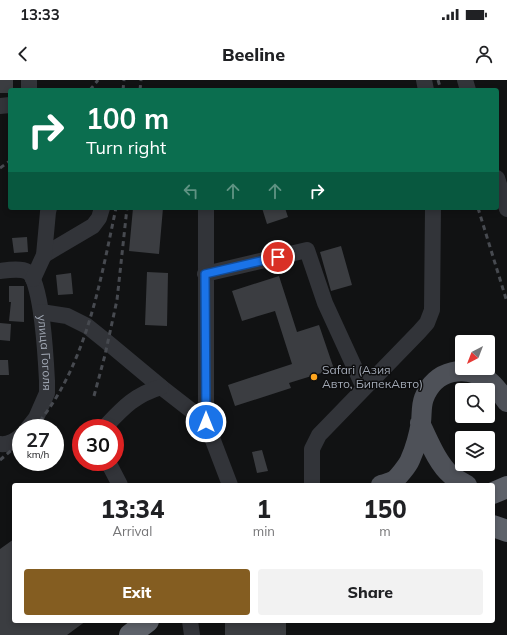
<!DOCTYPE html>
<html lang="en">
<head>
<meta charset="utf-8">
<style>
  :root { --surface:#fff; --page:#f2f2f2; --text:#202124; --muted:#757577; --accent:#845d21 }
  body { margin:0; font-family:Mulish,sans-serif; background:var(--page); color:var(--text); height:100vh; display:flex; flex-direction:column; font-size:15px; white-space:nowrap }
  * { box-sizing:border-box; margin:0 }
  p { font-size:13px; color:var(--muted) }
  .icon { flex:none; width:22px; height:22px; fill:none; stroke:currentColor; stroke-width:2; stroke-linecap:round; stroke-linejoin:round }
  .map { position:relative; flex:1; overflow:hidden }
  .sheet { position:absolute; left:12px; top:403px; width:483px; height:140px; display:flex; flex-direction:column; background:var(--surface); border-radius:4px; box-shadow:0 2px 6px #0003 }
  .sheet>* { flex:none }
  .top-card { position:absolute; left:8px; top:8px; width:491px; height:122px; border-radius:4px; box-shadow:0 2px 6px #0003; background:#0b6e4f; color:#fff; overflow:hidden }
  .needle { width:26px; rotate:222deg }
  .tools { position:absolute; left:455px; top:255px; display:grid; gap:8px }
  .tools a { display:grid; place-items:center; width:40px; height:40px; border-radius:4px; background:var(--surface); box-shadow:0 2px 6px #0003; font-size:20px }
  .speed { position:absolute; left:12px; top:339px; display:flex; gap:8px; font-size:20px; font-weight:700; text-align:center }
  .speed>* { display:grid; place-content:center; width:52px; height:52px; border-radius:50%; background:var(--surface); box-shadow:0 2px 6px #0003; line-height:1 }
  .speed small { font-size:10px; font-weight:400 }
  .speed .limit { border:6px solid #d22; background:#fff; color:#111 }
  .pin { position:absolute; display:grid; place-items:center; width:34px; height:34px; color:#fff; margin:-17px; border:2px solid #fff; border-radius:50%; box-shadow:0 1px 4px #0007 }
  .me { position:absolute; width:44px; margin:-22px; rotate:0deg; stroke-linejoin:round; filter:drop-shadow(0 0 3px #0008) }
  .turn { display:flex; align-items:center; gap:14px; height:84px; padding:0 12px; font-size:18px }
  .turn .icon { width:52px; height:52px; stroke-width:2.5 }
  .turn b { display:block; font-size:28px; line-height:34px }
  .lanes { display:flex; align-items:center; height:38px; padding:0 12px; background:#0003; justify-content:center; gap:20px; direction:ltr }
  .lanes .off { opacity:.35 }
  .eta { display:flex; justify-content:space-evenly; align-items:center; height:68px; text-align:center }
  .eta b { font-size:24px; font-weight:800; line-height:28px }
  .cta { display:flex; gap:8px; margin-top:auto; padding:8px 12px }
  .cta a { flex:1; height:46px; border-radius:4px; background:var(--accent); color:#fff; font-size:16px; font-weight:800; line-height:46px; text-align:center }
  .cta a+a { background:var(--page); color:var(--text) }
  .status { display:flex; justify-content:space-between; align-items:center; height:28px; padding:0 20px; background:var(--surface); direction:ltr }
  .status svg { height:11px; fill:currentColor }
  header { display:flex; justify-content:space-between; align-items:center; height:52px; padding:0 12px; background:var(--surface); font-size:18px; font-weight:800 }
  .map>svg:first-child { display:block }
  .building { fill:#3b3d41 }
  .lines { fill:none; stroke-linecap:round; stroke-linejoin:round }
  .minor { stroke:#323439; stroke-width:16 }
  .major { stroke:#4e5158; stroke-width:20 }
  .highway { stroke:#5e626a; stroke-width:22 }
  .rail { stroke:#474a50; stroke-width:3; stroke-dasharray:5 4; stroke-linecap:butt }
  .route-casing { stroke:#114b97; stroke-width:10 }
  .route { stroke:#1a73e8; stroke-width:7 }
  .poi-dot { fill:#ffa61e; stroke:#0d0d0e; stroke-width:1.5 }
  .labels { text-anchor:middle; stroke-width:3; stroke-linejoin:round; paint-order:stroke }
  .street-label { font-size:12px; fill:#a2a9b5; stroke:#0d0d0e }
  .poi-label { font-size:12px; fill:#a2a9b5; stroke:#0d0d0e; text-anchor:start }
</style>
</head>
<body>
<div class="status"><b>13:33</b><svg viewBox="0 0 49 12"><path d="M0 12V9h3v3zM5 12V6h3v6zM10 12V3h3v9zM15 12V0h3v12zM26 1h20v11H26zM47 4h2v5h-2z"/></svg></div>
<header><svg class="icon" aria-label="back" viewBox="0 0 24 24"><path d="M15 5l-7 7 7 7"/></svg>Beeline<svg class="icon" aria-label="person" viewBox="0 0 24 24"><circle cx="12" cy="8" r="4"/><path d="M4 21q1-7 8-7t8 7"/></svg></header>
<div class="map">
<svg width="507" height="555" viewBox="0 0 507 555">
  <rect width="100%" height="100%" fill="#111213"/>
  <path class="building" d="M0,0H13V10H10V13H0Z
    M133,128H163L159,174L129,171Z
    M262,128H285L288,137L267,144Z
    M27,157L28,172L14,173L12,158Z
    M341,166L352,205L331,211L320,172Z
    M147,192L168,193L167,246L145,245Z
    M71,193L73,214L58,215L56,195Z
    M279,196L297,252L319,245L334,289L289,303L291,308L235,326L228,305L292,284L275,231L242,241L232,211Z
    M9,206H24V242L9,241L11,222H9Z
    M0,243L11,244L10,261L0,260Z
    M0,280H8L9,295H0Z
    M262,370L268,391L257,393L252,372Z
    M14,459V541H86L67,555H0V469Z
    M225,541L286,542V555H225Z"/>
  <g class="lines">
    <g class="minor">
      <path d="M29,0V10"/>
      <path d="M424,0L426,10"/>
      <path d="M465,0L468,10"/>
      <path d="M0,26L10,25"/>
      <path d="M497,98L507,129"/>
      <path d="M206,128V342L230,405"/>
      <path d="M44,175L93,146L99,138L102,128"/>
      <path id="s1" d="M0,191C8,190 21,188 28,192C42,201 46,282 47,301V313L36,338L28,348"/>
      <path d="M205,194L307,170L325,223L364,308"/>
      <path d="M33,199L44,175L48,132L49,128"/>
      <path d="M41,232L67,236L87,246L107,262L161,307L206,342"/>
      <path d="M104,348C122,329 134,315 161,307"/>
      <path d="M0,364C8,365 15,361 21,356"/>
      <path d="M108,382L120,405"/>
      <path d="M312,405V369L319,355L419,252L427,243L432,230L433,128"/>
      <path d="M190,541L192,555"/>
    </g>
    <path class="major" d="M420,343C428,359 437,383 451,395C456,399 462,402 467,405
      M381,405C385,404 389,403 393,401C397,399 408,385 410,380C415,369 419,354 421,342C422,334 421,326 424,318C435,289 466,284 489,301C496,306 502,316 507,322"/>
    <path class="highway" d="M493,413L507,407
      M493,446L507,451
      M130,555L148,541"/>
    <path class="rail" d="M438,0L441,10
      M90,10L98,0
      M123,10L124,0
      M140,10L141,0
      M0,88L10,81
      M478,128L507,222
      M94,316L105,275L117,220L127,128
      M34,348C86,288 100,203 116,128
      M0,380L21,362"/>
  </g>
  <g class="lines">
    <g class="route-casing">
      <path id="route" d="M206,342L205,194L278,177"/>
    </g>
    <use href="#route" class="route"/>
  </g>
  <circle class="poi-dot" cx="314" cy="297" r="4"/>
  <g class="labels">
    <g class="street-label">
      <text dy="4" stroke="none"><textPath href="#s1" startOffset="112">улица Гоголя</textPath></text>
    </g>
    <g class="poi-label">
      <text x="322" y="294">Safari (Азия<tspan x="322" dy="14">Авто, БипекАвто)</tspan></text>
    </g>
  </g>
</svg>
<div class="tools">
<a><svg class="needle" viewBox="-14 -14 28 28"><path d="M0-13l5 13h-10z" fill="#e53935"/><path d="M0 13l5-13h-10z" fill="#757577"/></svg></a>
<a><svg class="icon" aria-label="search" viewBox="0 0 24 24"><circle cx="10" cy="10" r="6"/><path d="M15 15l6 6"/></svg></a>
<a><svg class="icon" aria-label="layers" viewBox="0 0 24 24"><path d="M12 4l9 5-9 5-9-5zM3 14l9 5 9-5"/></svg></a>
</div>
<div class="speed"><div>27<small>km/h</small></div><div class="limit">30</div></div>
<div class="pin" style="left:278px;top:177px;background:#d93025"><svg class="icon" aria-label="arrive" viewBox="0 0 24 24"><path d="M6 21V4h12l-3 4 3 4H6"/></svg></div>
<svg class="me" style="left:206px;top:342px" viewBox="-20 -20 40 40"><circle r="17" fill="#1a73e8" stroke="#fff" stroke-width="3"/><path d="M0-11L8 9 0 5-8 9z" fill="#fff"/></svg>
<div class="top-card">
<div class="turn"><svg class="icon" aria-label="right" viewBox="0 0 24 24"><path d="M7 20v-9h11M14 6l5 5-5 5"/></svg><div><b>100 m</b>Turn right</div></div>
<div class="lanes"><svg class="icon off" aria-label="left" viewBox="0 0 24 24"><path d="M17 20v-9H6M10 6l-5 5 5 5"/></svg><svg class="icon off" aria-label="ahead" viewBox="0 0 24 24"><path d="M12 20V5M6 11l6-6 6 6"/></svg><svg class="icon off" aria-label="ahead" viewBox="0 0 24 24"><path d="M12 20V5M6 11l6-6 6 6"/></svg><svg class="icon" aria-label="right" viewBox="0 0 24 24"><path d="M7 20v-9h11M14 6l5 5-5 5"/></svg></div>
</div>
<section class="sheet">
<div class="eta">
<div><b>13:34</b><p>Arrival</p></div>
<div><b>1</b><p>min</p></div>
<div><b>150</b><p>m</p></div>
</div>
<div class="cta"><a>Exit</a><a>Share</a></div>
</section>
</div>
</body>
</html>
